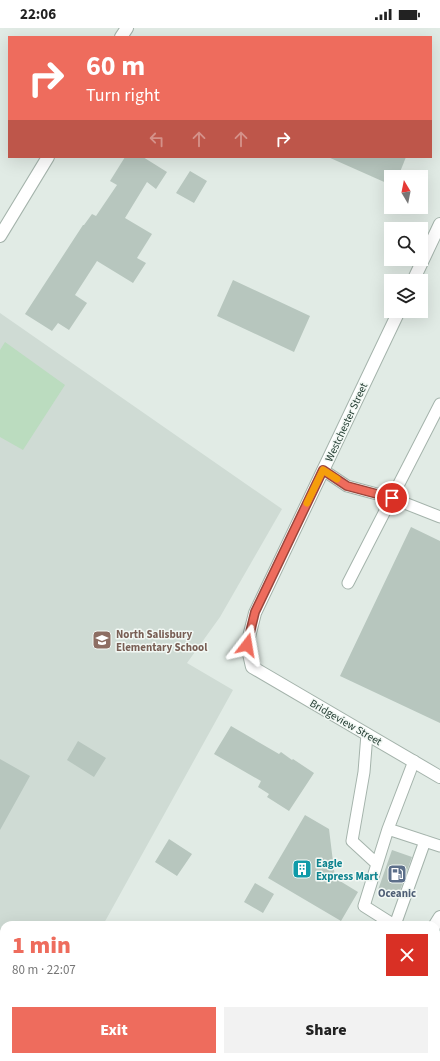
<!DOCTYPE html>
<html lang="en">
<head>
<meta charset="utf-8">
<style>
  :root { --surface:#fff; --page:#f2f2f2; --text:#222; --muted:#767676; --accent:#ee6c5d }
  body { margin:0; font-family:"Source Sans 3",sans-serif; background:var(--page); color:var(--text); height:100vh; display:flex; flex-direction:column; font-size:15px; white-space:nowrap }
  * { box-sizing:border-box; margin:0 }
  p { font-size:13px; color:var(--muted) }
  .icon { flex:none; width:22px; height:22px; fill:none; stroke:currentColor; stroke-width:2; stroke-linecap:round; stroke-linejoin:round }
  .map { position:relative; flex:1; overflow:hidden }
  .drawer { position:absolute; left:0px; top:893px; width:440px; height:140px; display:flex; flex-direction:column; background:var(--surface); border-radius:12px 12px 0 0; box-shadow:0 4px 16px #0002 }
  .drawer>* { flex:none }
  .top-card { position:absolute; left:8px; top:8px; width:424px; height:122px; border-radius:0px; box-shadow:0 4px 16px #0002; background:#ee6c5d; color:#fff; overflow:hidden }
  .needle { width:26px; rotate:350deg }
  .tools { position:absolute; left:384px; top:142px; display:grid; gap:8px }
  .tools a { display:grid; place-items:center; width:44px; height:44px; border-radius:0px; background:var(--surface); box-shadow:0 4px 16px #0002; font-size:20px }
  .pin { position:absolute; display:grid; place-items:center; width:34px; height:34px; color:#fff; margin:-17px; border:2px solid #fff; border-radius:50%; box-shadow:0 1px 4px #0007 }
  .me { position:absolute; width:44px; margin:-22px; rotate:14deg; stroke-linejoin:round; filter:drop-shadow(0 0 3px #0008) }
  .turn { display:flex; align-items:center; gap:14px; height:84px; padding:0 12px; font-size:18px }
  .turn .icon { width:52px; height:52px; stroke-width:2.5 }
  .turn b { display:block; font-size:28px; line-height:34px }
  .lanes { display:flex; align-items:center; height:38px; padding:0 12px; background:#0003; justify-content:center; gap:20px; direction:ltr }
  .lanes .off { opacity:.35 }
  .round { display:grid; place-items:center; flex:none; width:42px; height:42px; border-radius:0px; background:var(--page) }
  .overview { display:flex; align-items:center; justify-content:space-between; height:68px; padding:0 12px }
  h1 { font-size:24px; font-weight:800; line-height:30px; color:var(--accent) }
  .action { display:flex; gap:8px; margin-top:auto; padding:8px 12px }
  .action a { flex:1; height:46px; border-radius:0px; background:var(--accent); color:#fff; font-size:16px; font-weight:800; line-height:46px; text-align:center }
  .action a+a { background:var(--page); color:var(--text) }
  .status { display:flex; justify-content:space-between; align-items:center; height:28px; padding:0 20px; background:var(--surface); direction:ltr }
  .status svg { height:11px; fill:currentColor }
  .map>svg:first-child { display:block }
  .built { fill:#cfdbd4 }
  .green { fill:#bbdcbf }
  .building { fill:#b7c6be }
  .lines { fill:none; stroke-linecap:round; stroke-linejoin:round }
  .service-casing { stroke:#a4b3ab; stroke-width:13 }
  .minor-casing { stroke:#a4b3ab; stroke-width:14 }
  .primary-casing { stroke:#c1c8c5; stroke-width:14 }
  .service { stroke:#fff; stroke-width:11 }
  .minor { stroke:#fff; stroke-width:12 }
  .primary { stroke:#67a089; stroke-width:12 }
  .route-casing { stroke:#9b463c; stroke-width:10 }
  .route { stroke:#ee6c5d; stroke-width:7 }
  .slow { stroke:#f59e0b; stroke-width:7 }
  .labels { text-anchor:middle; stroke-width:3; stroke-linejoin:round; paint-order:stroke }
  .street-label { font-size:11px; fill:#223c31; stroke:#f2f8f4 }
  .education-label { font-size:11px; font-weight:bold; fill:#785e54; stroke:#f2f8f4; text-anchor:start }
  .culture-label { font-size:11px; font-weight:bold; fill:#0d838f; stroke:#f2f8f4; text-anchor:start }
  .service-label { font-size:11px; font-weight:bold; fill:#4e5e75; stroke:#f2f8f4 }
</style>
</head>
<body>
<div class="status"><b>22:06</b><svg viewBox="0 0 49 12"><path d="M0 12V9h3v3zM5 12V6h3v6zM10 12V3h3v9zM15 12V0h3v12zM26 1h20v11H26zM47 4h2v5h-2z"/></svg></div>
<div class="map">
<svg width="440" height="1033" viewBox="0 0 440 1033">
  <rect width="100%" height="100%" fill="#e1ebe5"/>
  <path class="built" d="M0,285L282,481L220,589L187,635L233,662L103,897H4V903L0,902Z"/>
  <path class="green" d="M5,314L65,357L23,422L0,409V322Z"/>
  <path class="building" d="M125,129H143L167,144L156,161L147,154L125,190L152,206L137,230L146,235L133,255L97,233L75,267L87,275L69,302L58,295L52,303L25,286L83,197H84L92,186L96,188L117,157L110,153Z
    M328,129H406L398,149H391V157Z
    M190,143L207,153L194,175L176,165Z
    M233,252L310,288L294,324L217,288Z
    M411,499L440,513V695L340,648Z
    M231,698L279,726L281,724L292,732L293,731L314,745L289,783L267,769L269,766L258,759L261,753L214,726Z
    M78,713L106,730L94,749L67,732Z
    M0,731L30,748L0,802Z
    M305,787L329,801L335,850L358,864L341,893L268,850Z
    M169,811L192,826L177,848L155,834Z
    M392,822L412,829L398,868L378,862Z
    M255,855L274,866L263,885L244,874Z"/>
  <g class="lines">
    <g class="service-casing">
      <path id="service" d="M323,442L347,458L392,470L440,489
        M348,555L440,376
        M367,706L364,744L352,813L377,836
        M388,801L414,733
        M394,897L364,878L388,801L440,818
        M395,897L425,813"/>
    </g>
    <g class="minor-casing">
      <path id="minor" d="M121,9L127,0
        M0,208L48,129
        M413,253L440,196
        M399,283L255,585L247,617L252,639L440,749
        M435,897L440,889
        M0,922L4,924
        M198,1029L206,1033
        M344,1033L347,1029"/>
    </g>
    <g class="primary-casing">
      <path id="primary" d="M436,919L440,908
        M398,1033L399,1029"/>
    </g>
    <use href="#service" class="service"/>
    <use href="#minor" class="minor"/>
    <use href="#primary" class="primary"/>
  </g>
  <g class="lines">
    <g class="route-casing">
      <path id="route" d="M247,617L255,584L323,442L347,458L392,470"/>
    </g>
    <use href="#route" class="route"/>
    <path class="slow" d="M307,475L323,442L337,451"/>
  </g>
  <defs>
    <g id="school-square" transform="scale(1)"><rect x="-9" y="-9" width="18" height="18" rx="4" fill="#8d6e63" stroke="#f2f8f4"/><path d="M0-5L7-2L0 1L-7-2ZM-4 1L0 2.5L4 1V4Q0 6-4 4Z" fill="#fff"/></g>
    <g id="building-square" transform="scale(1)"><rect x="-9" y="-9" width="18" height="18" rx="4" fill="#0f9aa8" stroke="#f2f8f4"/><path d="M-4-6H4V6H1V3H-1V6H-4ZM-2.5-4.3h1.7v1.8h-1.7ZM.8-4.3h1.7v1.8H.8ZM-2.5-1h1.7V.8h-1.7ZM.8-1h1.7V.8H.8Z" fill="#fff"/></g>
    <g id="fuel-square" transform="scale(1)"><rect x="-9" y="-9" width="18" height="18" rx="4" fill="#5c6f8a" stroke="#f2f8f4"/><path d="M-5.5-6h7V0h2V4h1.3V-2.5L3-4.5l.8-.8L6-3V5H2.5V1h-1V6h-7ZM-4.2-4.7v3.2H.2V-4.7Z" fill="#fff"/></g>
  </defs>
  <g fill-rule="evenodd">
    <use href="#school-square" x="102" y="612"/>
    <use href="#building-square" x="302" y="841"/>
    <use href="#fuel-square" x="397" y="846"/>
  </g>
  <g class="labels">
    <g class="street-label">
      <text transform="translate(346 394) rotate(-65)" y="4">Westchester Street</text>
      <text transform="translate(346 694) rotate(30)" y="4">Bridgeview Street</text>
    </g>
    <g class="education-label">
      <text x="116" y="610">North Salisbury<tspan x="116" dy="13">Elementary School</tspan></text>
    </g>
    <g class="culture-label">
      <text x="316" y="839">Eagle<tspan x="316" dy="13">Express Mart</tspan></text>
    </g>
    <g class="service-label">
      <text x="397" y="869">Oceanic</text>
    </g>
  </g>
</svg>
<div class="tools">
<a><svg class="needle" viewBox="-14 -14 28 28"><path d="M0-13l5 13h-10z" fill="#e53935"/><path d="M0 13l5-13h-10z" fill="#767676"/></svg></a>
<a><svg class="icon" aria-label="search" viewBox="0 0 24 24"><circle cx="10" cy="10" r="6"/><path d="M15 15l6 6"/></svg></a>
<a><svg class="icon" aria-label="layers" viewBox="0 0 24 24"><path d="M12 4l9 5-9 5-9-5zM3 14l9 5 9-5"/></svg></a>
</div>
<div class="pin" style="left:392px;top:470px;background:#d93025"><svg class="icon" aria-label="arrive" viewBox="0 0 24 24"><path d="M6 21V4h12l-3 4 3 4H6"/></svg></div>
<svg class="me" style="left:247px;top:617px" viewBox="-20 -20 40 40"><path d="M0-17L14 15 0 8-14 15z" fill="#ee6c5d" stroke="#fff" stroke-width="4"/></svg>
<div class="top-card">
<div class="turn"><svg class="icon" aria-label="right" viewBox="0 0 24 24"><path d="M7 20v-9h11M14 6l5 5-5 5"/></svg><div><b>60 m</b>Turn right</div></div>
<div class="lanes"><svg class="icon off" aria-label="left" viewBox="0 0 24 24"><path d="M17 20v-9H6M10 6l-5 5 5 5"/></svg><svg class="icon off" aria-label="ahead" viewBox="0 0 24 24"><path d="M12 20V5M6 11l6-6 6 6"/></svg><svg class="icon off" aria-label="ahead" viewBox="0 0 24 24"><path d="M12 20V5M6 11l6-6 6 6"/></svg><svg class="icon" aria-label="right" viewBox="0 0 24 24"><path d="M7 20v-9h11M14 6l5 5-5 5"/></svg></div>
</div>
<section class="drawer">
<div class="overview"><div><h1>1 min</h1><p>80 m · 22:07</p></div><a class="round" style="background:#d93025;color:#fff"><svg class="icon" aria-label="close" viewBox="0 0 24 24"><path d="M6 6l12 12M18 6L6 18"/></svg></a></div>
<div class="action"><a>Exit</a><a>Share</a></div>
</section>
</div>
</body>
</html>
